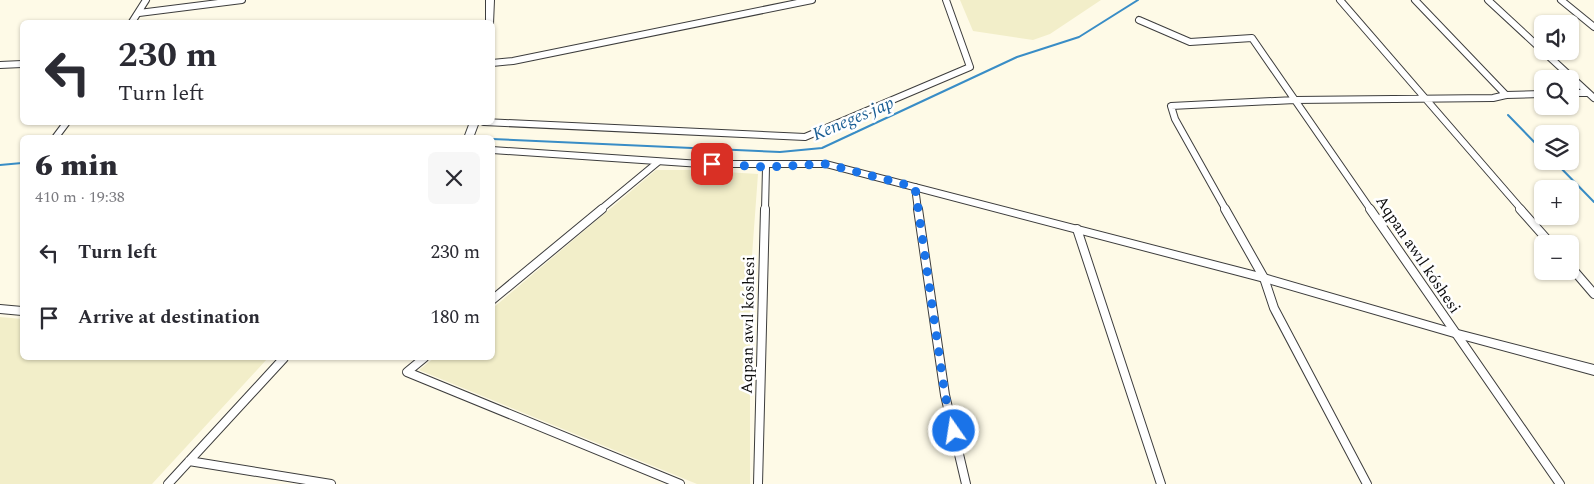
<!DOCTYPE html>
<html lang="en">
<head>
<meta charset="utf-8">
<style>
  :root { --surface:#fff; --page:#f7f7f7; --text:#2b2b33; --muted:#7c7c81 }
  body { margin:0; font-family:Spectral,serif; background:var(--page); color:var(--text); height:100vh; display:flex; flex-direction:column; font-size:19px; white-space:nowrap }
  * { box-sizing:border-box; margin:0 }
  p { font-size:16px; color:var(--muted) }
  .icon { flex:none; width:28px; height:28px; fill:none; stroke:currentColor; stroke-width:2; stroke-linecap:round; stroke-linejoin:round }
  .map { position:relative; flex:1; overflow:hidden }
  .side { position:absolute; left:20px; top:135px; width:475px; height:225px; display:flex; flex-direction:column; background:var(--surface); border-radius:8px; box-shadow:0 1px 4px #0004 }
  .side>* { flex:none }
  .top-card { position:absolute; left:20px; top:20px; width:475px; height:105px; border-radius:8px; box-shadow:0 1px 4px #0004; background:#fff; color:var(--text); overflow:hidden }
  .fabs { position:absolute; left:1534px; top:15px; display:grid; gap:10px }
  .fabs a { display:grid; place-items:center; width:45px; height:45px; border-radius:8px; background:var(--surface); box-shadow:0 1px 4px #0004; font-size:25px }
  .pin { position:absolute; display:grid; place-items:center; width:42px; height:42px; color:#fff; margin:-21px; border-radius:10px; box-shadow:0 2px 8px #0006 }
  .me { position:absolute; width:55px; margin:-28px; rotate:347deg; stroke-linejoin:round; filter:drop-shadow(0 0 4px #0008) }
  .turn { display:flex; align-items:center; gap:18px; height:105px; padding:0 15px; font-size:22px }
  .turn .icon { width:65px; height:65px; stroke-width:2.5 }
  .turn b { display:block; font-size:35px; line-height:42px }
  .round { display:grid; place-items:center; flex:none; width:52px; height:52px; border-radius:8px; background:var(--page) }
  .head { display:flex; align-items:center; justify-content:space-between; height:85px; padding:0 15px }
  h1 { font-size:30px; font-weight:800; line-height:38px }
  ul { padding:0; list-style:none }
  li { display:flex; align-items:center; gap:15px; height:65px; padding:0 15px }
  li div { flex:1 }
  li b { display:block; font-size:19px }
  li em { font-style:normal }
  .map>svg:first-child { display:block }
  .farmland { fill:#f2eec9 }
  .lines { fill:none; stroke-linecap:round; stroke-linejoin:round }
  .stream { stroke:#398dc6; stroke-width:2 }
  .minor-far1-casing { stroke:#3d3d3d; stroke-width:8 }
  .minor-casing { stroke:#3d3d3d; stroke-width:10 }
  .tertiary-casing { stroke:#3d3d3d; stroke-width:2 }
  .minor-far1 { stroke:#fff; stroke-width:6 }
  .minor { stroke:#fff; stroke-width:8 }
  .tertiary { fill:#fff; fill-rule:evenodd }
  .route { stroke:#1a73e8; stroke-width:9; stroke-dasharray:0 16.2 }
  .labels { text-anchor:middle; stroke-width:5; stroke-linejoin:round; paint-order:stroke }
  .street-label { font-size:16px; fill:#0a0a0a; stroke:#fff }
  .water-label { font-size:18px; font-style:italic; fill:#1a5e94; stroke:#fff }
</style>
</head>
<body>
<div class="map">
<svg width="1594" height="484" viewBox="0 0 1594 484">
  <rect width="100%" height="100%" fill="#fefae7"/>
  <path class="farmland" d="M960,0H1101L1050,34L1033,40L973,31Z
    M656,170H694L758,174L750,283V484H697L419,370L434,358H492L493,308Z
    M0,317L22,319V358H268L152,484H0Z"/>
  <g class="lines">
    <path class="stream" d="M1508,115L1542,150
      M492,139L780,152L822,148L1017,57L1079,37L1138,0
      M1554,161L1594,202
      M0,165L22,163"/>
    <g class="minor-far1-casing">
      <path id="minor-far1" d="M1340,0L1522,210
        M1415,0L1506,95
        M1488,0L1542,50
        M1561,0L1594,27
        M139,13L242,0
        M1139,20L1190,42L1252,38L1371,210
        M132,22L146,0
        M1543,51L1594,98
        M492,63L513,61L812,0
        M0,65L22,64
        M1570,93H1588
        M484,122L805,137L970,67L946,0
        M55,138L67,122
        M915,187L918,210
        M600,210L658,162
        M765,210L766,167
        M1226,210L1175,119L1171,106L1295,100L1493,98L1506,95L1542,94"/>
    </g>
    <g class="minor-casing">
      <path id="minor" d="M918,209L945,395L966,484
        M1225,209L1264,278L1274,308L1367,484
        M1370,209L1560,484
        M1520,209L1551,244
        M1077,229L1161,484
        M1570,266L1594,294
        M492,300L602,209
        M0,309L22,311
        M424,358L407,372L680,484
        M189,461L331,484
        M168,484L284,358
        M758,484L765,209"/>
    </g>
    <g class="tertiary-casing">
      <path id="tertiary" d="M486,0H494L493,24L486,22Z
        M470,122H479L473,138H464Z
        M492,147L701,161H826L1264,274L1454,329L1594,365V375L1454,337L1264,282L826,167H701L492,153Z"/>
    </g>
    <use href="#minor-far1" class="minor-far1"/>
    <use href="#minor" class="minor"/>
    <use href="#tertiary" class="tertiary"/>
  </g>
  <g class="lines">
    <path class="route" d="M712,164L766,167L826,164L915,187L945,395L954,431"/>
  </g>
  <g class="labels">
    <g class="street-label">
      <text transform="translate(1419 254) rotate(56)" y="6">Aqpan awıl kóshesi</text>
      <text transform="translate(747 325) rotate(-89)" y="6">Aqpan awıl kóshesi</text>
    </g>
    <g class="water-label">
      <text transform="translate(853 118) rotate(-23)" y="6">Keneges jap</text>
    </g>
  </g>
</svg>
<div class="fabs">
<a><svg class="icon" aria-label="sound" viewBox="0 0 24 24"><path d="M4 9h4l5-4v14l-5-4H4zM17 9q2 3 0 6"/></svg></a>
<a><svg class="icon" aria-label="search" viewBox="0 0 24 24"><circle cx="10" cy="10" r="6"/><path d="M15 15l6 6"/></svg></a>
<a><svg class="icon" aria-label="layers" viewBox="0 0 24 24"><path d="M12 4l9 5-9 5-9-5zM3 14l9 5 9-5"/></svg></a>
<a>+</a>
<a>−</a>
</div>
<div class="pin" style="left:712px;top:164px;background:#d93025"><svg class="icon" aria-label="arrive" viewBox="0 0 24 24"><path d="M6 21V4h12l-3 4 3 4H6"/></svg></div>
<svg class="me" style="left:954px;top:431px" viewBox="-20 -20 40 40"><circle r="17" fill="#1a73e8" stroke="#fff" stroke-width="3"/><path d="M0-11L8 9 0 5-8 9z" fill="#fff"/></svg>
<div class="top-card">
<div class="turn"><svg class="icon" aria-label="left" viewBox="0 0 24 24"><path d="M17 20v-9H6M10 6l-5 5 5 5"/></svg><div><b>230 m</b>Turn left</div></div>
</div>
<section class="side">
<div class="head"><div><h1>6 min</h1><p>410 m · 19:38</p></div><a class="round"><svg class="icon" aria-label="close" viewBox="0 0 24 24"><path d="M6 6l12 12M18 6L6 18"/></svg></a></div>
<ul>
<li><svg class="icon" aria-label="left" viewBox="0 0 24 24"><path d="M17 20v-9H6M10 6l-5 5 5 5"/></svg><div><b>Turn left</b></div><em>230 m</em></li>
<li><svg class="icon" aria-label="arrive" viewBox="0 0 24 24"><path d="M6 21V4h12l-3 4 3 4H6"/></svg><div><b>Arrive at destination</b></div><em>180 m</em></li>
</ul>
</section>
</div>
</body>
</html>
